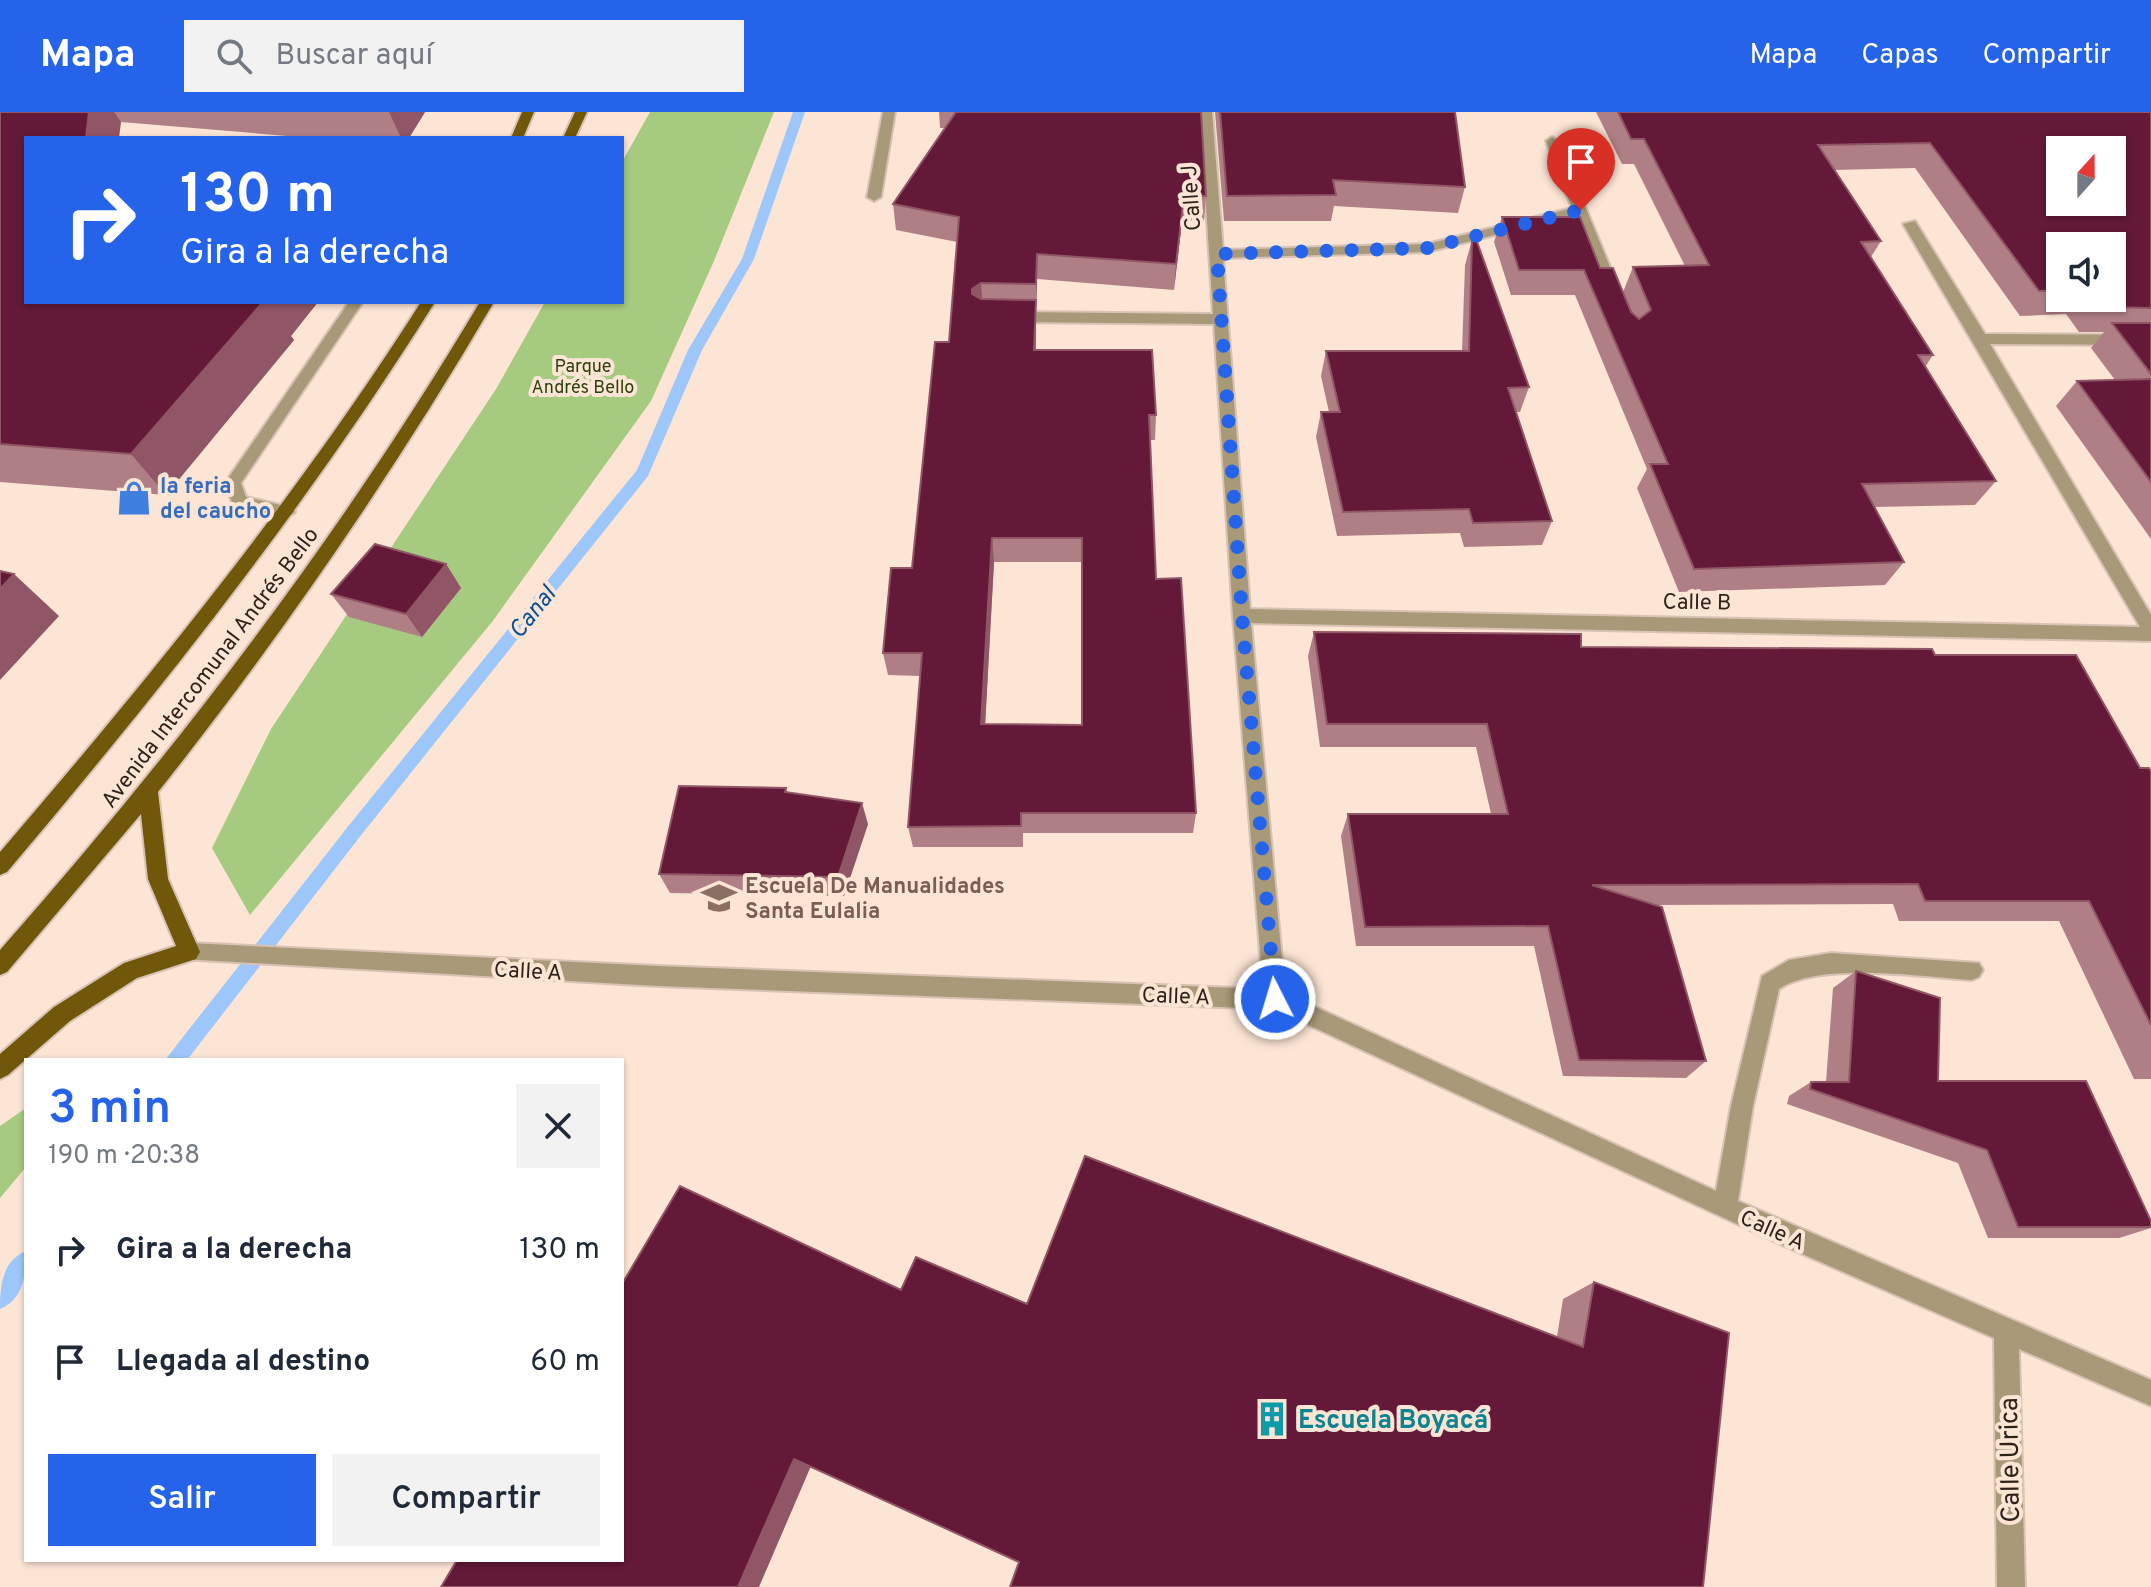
<!DOCTYPE html>
<html lang="es">
<head>
<meta charset="utf-8">
<style>
  :root { --surface:#fff; --page:#f2f2f3; --text:#1f2937; --muted:#747a83; --accent:#2563eb }
  body { margin:0; font-family:Overpass,sans-serif; background:var(--page); color:var(--text); height:100vh; display:flex; flex-direction:column; font-size:30px; white-space:nowrap }
  * { box-sizing:border-box; margin:0 }
  p { font-size:26px; color:var(--muted) }
  .icon { flex:none; width:44px; height:44px; fill:none; stroke:currentColor; stroke-width:2; stroke-linecap:round; stroke-linejoin:round }
  .map { position:relative; flex:1; overflow:hidden }
  .details { position:absolute; left:24px; top:946px; width:600px; height:504px; display:flex; flex-direction:column; background:var(--surface); border-radius:0px; box-shadow:0 2px 6px #0004 }
  .details>* { flex:none }
  .top-card { position:absolute; left:24px; top:24px; width:600px; height:168px; border-radius:0px; box-shadow:0 2px 6px #0004; background:#2563eb; color:#fff; overflow:hidden }
  .needle { width:52px; rotate:21deg }
  .fabs { position:absolute; left:2046px; top:24px; display:grid; gap:16px }
  .fabs a { display:grid; place-items:center; width:80px; height:80px; border-radius:0px; background:var(--surface); box-shadow:0 2px 6px #0004; font-size:40px }
  .pin { position:absolute; display:grid; place-items:center; width:68px; height:68px; color:#fff; margin:-82px -34px; border-radius:50% 50% 50% 0; rotate:-45deg; box-shadow:0 0 8px #0007 }
  .pin .icon { rotate:45deg }
  .me { position:absolute; width:88px; margin:-44px; rotate:355deg; stroke-linejoin:round; filter:drop-shadow(0 0 6px #0008) }
  .turn { display:flex; align-items:center; gap:28px; height:168px; padding:0 24px; font-size:36px }
  .turn .icon { width:104px; height:104px; stroke-width:2.5 }
  .turn b { display:block; font-size:56px; line-height:68px }
  .round { display:grid; place-items:center; flex:none; width:84px; height:84px; border-radius:0px; background:var(--page) }
  .head { display:flex; align-items:center; justify-content:space-between; height:136px; padding:0 24px }
  h1 { font-size:48px; font-weight:600; line-height:60px; color:var(--accent) }
  .cta { display:flex; gap:16px; margin-top:auto; padding:16px 24px }
  .cta a { flex:1; height:92px; border-radius:0px; background:var(--accent); color:#fff; font-size:32px; font-weight:600; line-height:92px; text-align:center }
  .cta a+a { background:var(--page); color:var(--text) }
  ul { padding:0; list-style:none }
  li { display:flex; align-items:center; gap:24px; height:112px; padding:0 24px }
  li div { flex:1 }
  li b { display:block; font-size:30px }
  li em { font-style:normal }
  header { display:flex; align-items:center; gap:48px; box-sizing:border-box; height:112px; padding:0 40px; background:var(--accent); color:#fff }
  header strong { font-size:38px }
  nav { display:flex; gap:44px; margin-inline-start:auto; font-size:28px }
  .search { width:560px; height:72px; background:var(--page); display:flex; align-items:center; gap:20px; box-sizing:border-box; padding:0 28px; border-radius:0px; color:var(--muted); font-size:30px }
  .map>svg:first-child { display:block }
  .green { fill:#a7ca81 }
  .lines { fill:none; stroke-linecap:round; stroke-linejoin:round }
  .stream { fill:#9dc6fa; fill-rule:evenodd }
  .minor-casing { stroke:#d8c2b4; stroke-width:4 }
  .major-casing { stroke:#d8c2b4; stroke-width:4 }
  .minor { fill:#a89a79; fill-rule:evenodd }
  .major { fill:#71570a; fill-rule:evenodd }
  .wall { fill:#b07f86; fill-rule:evenodd }
  .shaded-wall { fill:#915666 }
  .building { fill:#631937; stroke:#915666; stroke-width:2; fill-rule:evenodd }
  .route { stroke:#2563eb; stroke-width:14; stroke-dasharray:0 25.2 }
  .labels { text-anchor:middle; stroke-width:8; stroke-linejoin:round; paint-order:stroke }
  .far-park-label { font-size:18px; fill:#2a4009; stroke:#fde5d5 }
  .street-label { font-size:22px; fill:#2d231b; stroke:#fde5d5 }
  .shop-label { font-size:22px; font-weight:bold; fill:#366cbe; stroke:#fde5d5; text-anchor:start }
  .education-label { font-size:22px; font-weight:bold; fill:#785e54; stroke:#fde5d5; text-anchor:start }
  .water-label { font-size:24px; font-style:italic; fill:#074f9a; stroke:#fde5d5 }
  .near-culture-label { font-size:26px; font-weight:bold; fill:#0d838f; stroke:#fde5d5; text-anchor:start }
  .near-street-label { font-size:26px; fill:#2d231b; stroke:#fde5d5 }
</style>
</head>
<body>
<header>
<strong>Mapa</strong>
<div class="search"><svg class="icon" aria-label="search" viewBox="0 0 24 24"><circle cx="10" cy="10" r="6"/><path d="M15 15l6 6"/></svg>Buscar aquí</div>
<nav><a>Mapa</a><a>Capas</a><a>Compartir</a></nav>
</header>
<div class="map">
<svg width="2151" height="1475" viewBox="0 0 2151 1475">
  <rect width="100%" height="100%" fill="#fde5d5"/>
  <path class="green" d="M650,0H774L714,149L651,289L492,510L250,803L212,736L271,617L496,277L545,190H622V50Z
    M26,996V1055L0,1086V1014Z"/>
  <g class="lines">
    <path class="stream" d="M793,0H805L754,147L702,238L648,364L362,722L187,948H165L350,712L637,358L688,238L742,147Z
      M26,1139C26,1162 24,1187 0,1197C0,1174 2,1149 26,1139Z"/>
    <g class="minor-casing">
      <path id="minor" d="M883,0H895L881,85L874,89L867,85Z
        M1200,0H1212L1223,138L1427,132L1572,96L1546,29L1552,25L1558,29L1620,179L1613,183L1606,179L1575,103L1427,140L1223,146L1250,497L2140,515L1903,112L1915,109L1985,222L2151,223V233L1990,232L2151,503V529L1251,511L1285,881L1716,1079L1731,994L1762,864L1789,848L1831,841L1979,851L1983,858L1979,865L1972,868C1922,865 1820,849 1779,877L1753,994L1738,1089L2151,1268V1294L2019,1237L2025,1475H1997L1994,1226L1791,1137L1274,897L658,874L182,847L178,840L182,833L189,831L658,854L1263,877L1233,504L1214,212L1008,210L1001,205L1008,200L1213,202Z
        M349,190H363L241,371L246,385L293,396L295,400L287,406L233,393L225,371Z"/>
    </g>
    <g class="major-casing">
      <path id="major" d="M522,0H534L523,26H511Z
        M575,0H587L575,26H563Z
        M421,190H435C308,393 161,578 7,760L0,763V740C151,564 296,386 421,190Z
        M480,190H494C393,362 282,524 158,680L168,767L200,840L196,847L137,866L70,909L8,963L0,967V942L54,895L124,851L176,834L148,767L141,702L7,860L0,863V838C179,635 341,423 480,190Z"/>
    </g>
    <use href="#minor" class="minor"/>
    <use href="#major" class="major"/>
  </g>
  <path class="wall" d="M0,0H425L409,26H311L121,10L26,190H318L291,224L294,228L166,383L0,370Z
    M939,0H1201L1206,84L1204,109H1182L1174,178L1037,167L1036,197V238L1156,303L1155,328H1150L1156,467L1196,701L1193,721H1023V735H913L908,715L920,564L888,563L883,541L912,456L949,230L957,130L896,118L893,92L945,16H940ZM994,450H1082V613L985,612Z
    M1215,0H1455L1465,75L1458,101L1334,94L1331,109H1224Z
    M1596,0H2151V427L2056,294L2077,269L2115,268L2091,236L2104,220H2079L2066,202L2020,204L1915,56L1834,58L1881,129L1871,145L1933,243L1925,255L1996,369L1975,393L1874,395L1904,450L1885,473L1679,480L1637,376L1647,357L1575,183H1511L1494,130L1502,105L1600,156L1623,180L1633,155L1685,154L1634,52H1622ZM2060,134L2112,186H2060Z
    M1472,128L1529,275L1520,300H1516L1552,409L1542,433L1464,435L1460,421L1337,424L1316,325L1321,300H1329L1321,264L1326,239H1462L1465,153Z
    M446,452L461,476L422,525L349,505L331,482Z
    M1314,520L1581,535L1935,543L2140,656L2151,660V967H2134L2059,809H1899L1893,792L1655,793L1706,949L1686,966L1563,964L1534,834H1356L1341,724L1348,702H1491L1476,635H1320L1308,544Z
    M786,676L787,680L868,712L844,784L670,781L659,762Z
    M1856,859L1938,969L2151,1109V1116L2119,1126H1988L1958,1051L1787,992L1789,984L1811,970H1826L1833,876Z
    M1594,1170L1729,1221L1019,1450L811,1355L441,1475L901,1178L1027,1192L1557,1225L1563,1187Z"/>
  <path class="shaded-wall" d="M89,0H114L121,10L119,26H86Z
    M389,0H425L409,26H401Z
    M1184,84L1182,109L1174,178L1176,152Z
    M1037,142V197L1036,172Z
    M981,171L983,197L974,203L972,177Z
    M1036,188V213L1035,264L1034,238Z
    M263,190H318L291,224L294,228L166,383L131,342Z
    M992,426L994,450L984,634L981,612Z
    M446,452L461,476L422,525L406,502Z
    M14,462L59,504L0,568V477Z
    M862,691L868,712L844,784L838,765Z
    M794,1347L811,1354L759,1475H738Z"/>
  <path class="building" d="M0,0H89L86,26H26V190H263L131,342L0,332Z
    M956,0H1201L1206,84H1184L1176,152L1037,142L1036,172L981,171L972,177V182L981,187L1036,188L1034,238H1152L1156,303H1149L1156,467L1181,466L1196,701H1021V714L908,715L922,541H883L891,456H912L935,230H949L959,105L893,92ZM992,426H1082V613L981,612Z
    M1220,0H1455L1465,75L1333,68L1336,83L1227,84Z
    M1618,0H2151V196L2099,195L2093,186H2112V134H2060V178L2039,179L1930,31L1818,33L1881,129L1861,130L1933,243H1918L1996,369L1862,372L1904,450L1694,457L1650,352H1668L1584,158H1519L1502,105H1580L1600,156H1613L1631,200L1639,207L1651,198L1633,155L1709,153L1644,27H1631ZM2060,38H2112V90H2060Z
    M1476,127L1529,275L1508,276L1552,409L1473,411L1469,397L1343,400L1321,300H1340L1326,239H1469L1472,128Z
    M2112,211H2151V262Z
    M2151,267V370L2077,269Z
    M375,432L446,452L406,502L331,482Z
    M0,459L14,462L0,477Z
    M1314,520L1581,522V535L1932,537L1935,543H2076L2140,656H2149L2151,660V913L2089,789H1925L1918,772L1592,773L1662,795L1706,949L1579,948L1548,814L1365,815L1348,702H1508L1487,612H1327Z
    M679,674L786,676L785,680L862,691L838,765L659,762Z
    M1856,859L1940,886L1938,969H2086L2151,1109V1115H2018L1987,1038L1810,977L1811,970H1849Z
    M1085,1044L1583,1235L1594,1170L1729,1221L1703,1475H1010L1019,1450L794,1347L738,1475H441L457,1448H622V1172L680,1074L901,1178L916,1145L1027,1192Z"/>
  <g class="lines">
    <path class="route" d="M1275,887L1242,504L1217,142L1427,136L1581,98"/>
  </g>
  <defs>
    <g id="shop-bare" transform="scale(2.76)"><path d="M-5-2.5h2.3a2.7 3.5 0 0 1 5.4 0H5L5.5 6h-11ZM-1.5-2.5h3a1.5 2.3 0 0 0-3 0Z" fill="#3f7fe0" stroke="#fde5d5" stroke-width="2.5" paint-order="stroke"/></g>
    <g id="school-bare" transform="scale(2.76)"><path d="M0-5L7-2L0 1L-7-2ZM-4 1L0 2.5L4 1V4Q0 6-4 4Z" fill="#8d6e63" stroke="#fde5d5" stroke-width="2.5" paint-order="stroke"/></g>
    <g id="building-bare" transform="scale(2.76)"><path d="M-4-6H4V6H1V3H-1V6H-4ZM-2.5-4.3h1.7v1.8h-1.7ZM.8-4.3h1.7v1.8H.8ZM-2.5-1h1.7V.8h-1.7ZM.8-1h1.7V.8H.8Z" fill="#0f9aa8" stroke="#fde5d5" stroke-width="2.5" paint-order="stroke"/></g>
  </defs>
  <g fill-rule="evenodd">
    <use href="#shop-bare" x="134" y="386"/>
    <use href="#school-bare" x="719" y="786"/>
    <use href="#building-bare" x="1272" y="1307"/>
  </g>
  <g class="labels">
    <g class="far-park-label">
      <text x="583" y="260">Parque<tspan x="583" dy="21">Andrés Bello</tspan></text>
    </g>
    <g class="street-label">
      <text transform="translate(1190 86) rotate(-94)" y="8">Calle J</text>
      <text transform="translate(1697 489) rotate(1)" y="8">Calle B</text>
      <text transform="translate(209 555) rotate(-53)" y="8">Avenida Intercomunal Andrés Bello</text>
      <text transform="translate(528 858) rotate(3)" y="8">Calle A</text>
      <text transform="translate(1176 883) rotate(2)" y="8">Calle A</text>
      <text transform="translate(1773 1117) rotate(24)" y="8">Calle A</text>
    </g>
    <g class="shop-label">
      <text x="160" y="381">la feria<tspan x="160" dy="25">del caucho</tspan></text>
    </g>
    <g class="education-label">
      <text x="745" y="781">Escuela De Manualidades<tspan x="745" dy="25">Santa Eulalia</tspan></text>
    </g>
    <g class="water-label">
      <text transform="translate(532 500) rotate(-51)" y="8">Canal</text>
    </g>
    <g class="near-culture-label">
      <text x="1298" y="1316">Escuela Boyacá</text>
    </g>
    <g class="near-street-label">
      <text transform="translate(2009 1348) rotate(-91)" y="9">Calle Urica</text>
    </g>
  </g>
</svg>
<div class="fabs">
<a><svg class="needle" viewBox="-14 -14 28 28"><path d="M0-13l5 13h-10z" fill="#e53935"/><path d="M0 13l5-13h-10z" fill="#747a83"/></svg></a>
<a><svg class="icon" aria-label="sound" viewBox="0 0 24 24"><path d="M4 9h4l5-4v14l-5-4H4zM17 9q2 3 0 6"/></svg></a>
</div>
<div class="pin" style="left:1581px;top:98px;background:#d93025"><svg class="icon" aria-label="arrive" viewBox="0 0 24 24"><path d="M6 21V4h12l-3 4 3 4H6"/></svg></div>
<svg class="me" style="left:1275px;top:887px" viewBox="-20 -20 40 40"><circle r="17" fill="#2563eb" stroke="#fff" stroke-width="3"/><path d="M0-11L8 9 0 5-8 9z" fill="#fff"/></svg>
<div class="top-card">
<div class="turn"><svg class="icon" aria-label="right" viewBox="0 0 24 24"><path d="M7 20v-9h11M14 6l5 5-5 5"/></svg><div><b>130 m</b>Gira a la derecha</div></div>
</div>
<section class="details">
<div class="head"><div><h1>3 min</h1><p>190 m · 20:38</p></div><a class="round"><svg class="icon" aria-label="close" viewBox="0 0 24 24"><path d="M6 6l12 12M18 6L6 18"/></svg></a></div>
<ul>
<li><svg class="icon" aria-label="right" viewBox="0 0 24 24"><path d="M7 20v-9h11M14 6l5 5-5 5"/></svg><div><b>Gira a la derecha</b></div><em>130 m</em></li>
<li><svg class="icon" aria-label="arrive" viewBox="0 0 24 24"><path d="M6 21V4h12l-3 4 3 4H6"/></svg><div><b>Llegada al destino</b></div><em>60 m</em></li>
</ul>
<div class="cta"><a>Salir</a><a>Compartir</a></div>
</section>
</div>
</body>
</html>
